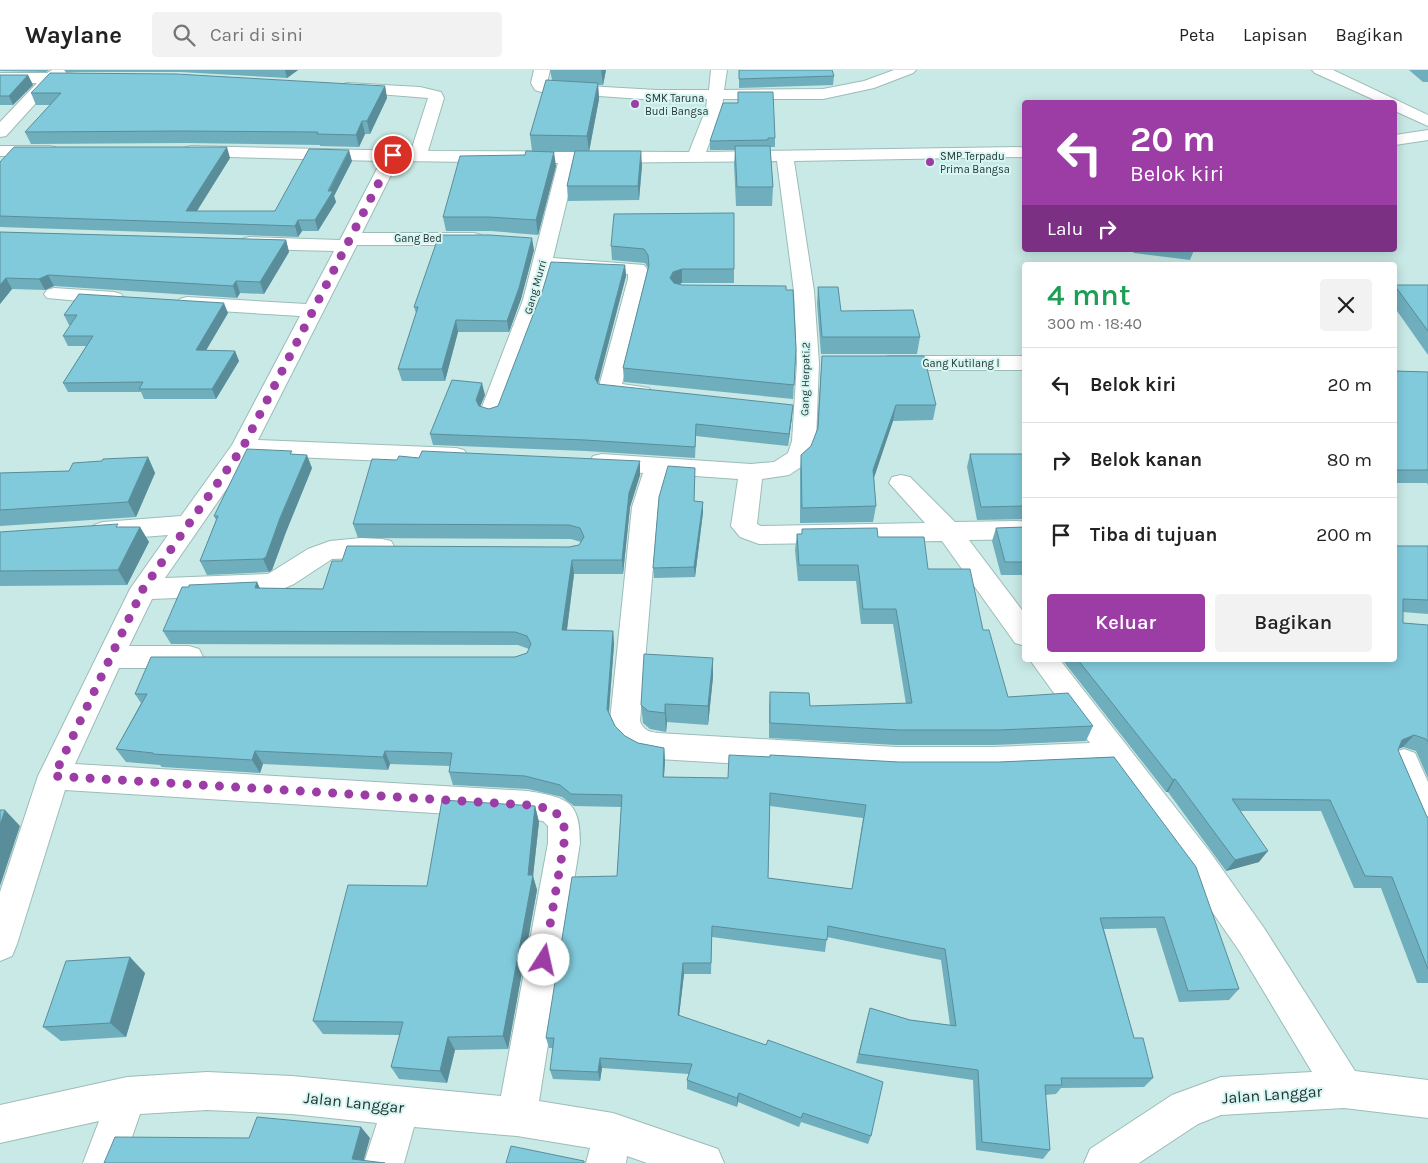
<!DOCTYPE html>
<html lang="id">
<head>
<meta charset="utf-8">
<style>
  :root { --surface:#fff; --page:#f2f2f2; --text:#222; --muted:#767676; --line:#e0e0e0; --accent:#9c3da5 }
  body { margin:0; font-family:Karla,sans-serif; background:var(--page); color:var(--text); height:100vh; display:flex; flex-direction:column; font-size:19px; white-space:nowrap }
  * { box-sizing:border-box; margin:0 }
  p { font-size:16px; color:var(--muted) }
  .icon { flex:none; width:28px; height:28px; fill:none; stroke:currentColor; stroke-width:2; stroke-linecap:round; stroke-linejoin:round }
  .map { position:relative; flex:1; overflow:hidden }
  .side { position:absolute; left:1022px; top:192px; width:375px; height:400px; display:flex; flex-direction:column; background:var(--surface); border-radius:5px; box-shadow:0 2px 12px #0003 }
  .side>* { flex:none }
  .banner { position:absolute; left:1022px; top:30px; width:375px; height:152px; border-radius:5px; box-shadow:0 2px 12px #0003; background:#9c3da5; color:#fff; overflow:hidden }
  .pin { position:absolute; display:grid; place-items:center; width:42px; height:42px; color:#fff; margin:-21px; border:2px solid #fff; border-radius:50%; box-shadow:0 1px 5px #0007 }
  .me { position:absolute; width:55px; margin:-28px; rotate:10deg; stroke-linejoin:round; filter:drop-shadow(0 0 4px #0008) }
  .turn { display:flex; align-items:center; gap:18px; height:105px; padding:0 25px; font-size:22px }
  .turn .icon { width:65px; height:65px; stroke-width:2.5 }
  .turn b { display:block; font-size:35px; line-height:42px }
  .then { display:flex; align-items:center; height:48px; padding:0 25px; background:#0003; gap:10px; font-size:19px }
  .round { display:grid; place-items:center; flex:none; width:52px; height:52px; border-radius:5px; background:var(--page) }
  .overview { display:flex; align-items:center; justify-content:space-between; height:85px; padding:0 25px }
  h1 { font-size:30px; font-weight:600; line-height:38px; color:#1e9e55 }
  .button { display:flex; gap:10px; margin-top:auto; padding:10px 25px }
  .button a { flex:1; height:58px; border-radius:5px; background:var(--accent); color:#fff; font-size:20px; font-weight:600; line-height:58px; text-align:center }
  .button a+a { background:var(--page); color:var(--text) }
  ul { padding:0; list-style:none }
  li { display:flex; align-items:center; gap:15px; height:75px; padding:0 25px; border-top:1px solid var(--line) }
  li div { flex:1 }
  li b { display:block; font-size:19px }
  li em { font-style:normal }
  header { display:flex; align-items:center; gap:30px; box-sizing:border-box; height:70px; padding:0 25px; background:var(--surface); border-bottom:1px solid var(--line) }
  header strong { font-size:24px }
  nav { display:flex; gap:28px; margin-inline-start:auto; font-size:18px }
  .search { width:350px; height:45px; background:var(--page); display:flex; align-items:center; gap:12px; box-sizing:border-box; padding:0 18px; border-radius:5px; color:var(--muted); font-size:19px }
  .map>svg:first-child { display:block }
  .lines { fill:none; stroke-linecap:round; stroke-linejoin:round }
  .minor-casing { stroke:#9cbcb8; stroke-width:2 }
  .minor { fill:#fff; fill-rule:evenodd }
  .wall { fill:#6faebd; fill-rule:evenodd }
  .shaded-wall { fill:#5a8d9a }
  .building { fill:#81cadc; stroke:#5a8d9a; fill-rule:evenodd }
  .route { stroke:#9c3da5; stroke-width:9; stroke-dasharray:0 16.2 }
  .poi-dot { fill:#9c3da5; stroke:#d5f6f2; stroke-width:2 }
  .labels { text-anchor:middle; stroke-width:4; stroke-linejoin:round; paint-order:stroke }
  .far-poi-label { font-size:11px; fill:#263332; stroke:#d5f6f2; text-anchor:start }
  .far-street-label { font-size:11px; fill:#263332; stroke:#d5f6f2 }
  .near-street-label { font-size:16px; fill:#263332; stroke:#d5f6f2 }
</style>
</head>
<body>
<header>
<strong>Waylane</strong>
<div class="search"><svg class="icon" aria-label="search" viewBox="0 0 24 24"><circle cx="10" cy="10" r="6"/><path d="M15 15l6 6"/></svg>Cari di sini</div>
<nav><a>Peta</a><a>Lapisan</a><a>Bagikan</a></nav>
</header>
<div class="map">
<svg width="1428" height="1093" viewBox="0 0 1428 1093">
  <rect width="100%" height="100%" fill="#c8e9e5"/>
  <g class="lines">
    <g class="minor-casing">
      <path id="minor" d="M52,0H64L66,3L88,5L90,8L88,11L54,13L6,66L0,67V52L37,13H0V3H47Z
        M534,0H550L547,13L552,14L657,20H709L711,0H727L724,20L823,19L864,11L894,0H916L913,3L874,18L823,29H723L722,39L706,82L1025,77V87L794,91L814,221L819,293L816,371L807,393L789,405L762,409L757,454L761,456L925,453L889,413L892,407L901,405L910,407L955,452L1025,451V469L969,470L1025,544V576L1015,573L942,471L759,474L740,467L731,456L738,409L667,404L658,437L640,651C643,660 649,662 658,663L896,677H994L1090,673L1030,590H1060L1210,782L1264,858L1355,1001L1428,1010V1048L1344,1038L1221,1045L1198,1054L1139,1093H1084L1090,1079L1172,1025L1221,1007L1312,1002L1240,882L1186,804L1108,698L994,703H896L658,689C630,683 620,678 610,651L632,437L643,403L593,398L590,392L593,386L602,384L751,394L774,392L788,383L792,371L797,293L794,221L777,91L576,93L553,188L644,195L647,199L648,209L622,314L649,318L652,323L649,328C634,332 616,329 601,325L598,320L628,209V204L551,199L543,230L502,342L499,347L491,349L483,347L480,342L523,230L558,93L398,91L362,163H474L481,165L484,169L481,173L474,175H357L258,370L456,378L464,380L468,386L464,392L456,394L250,385L165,508L268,504L308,479L330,471L361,468L382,469L391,471L395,478L391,485L382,487L332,489L294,514L271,524L152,529L129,576H189L199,579L203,587L199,595L189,598H119L75,694L528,721C567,728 580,730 580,773L539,1031L613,1043L718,1079L724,1093H647L627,1086L626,1093H586L590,1078L517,1066L414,1057L404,1093H364L377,1053L292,1044L207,1040L140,1044L123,1093H83L99,1051L0,1073V1035L127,1007L207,1002L292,1006L501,1026L548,773V756L543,751L528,749L65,720L17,874L12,886L0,891V822L38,706L130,519L168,465L103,470L94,467L90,461L94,455L103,452L181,446L232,375L300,246L187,239L180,237L177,233L180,229L187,227L306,234L334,181L249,179L242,177L239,173L242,169L249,167L340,170L381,91L192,86L186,85L183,81L186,77L192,76L411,81L428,28L341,21L339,18L341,15L347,13L420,17L441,22L444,28L428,81L689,82L706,39L707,29L657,30L541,22L535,20L531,13Z
        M1312,0H1333L1428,45V56L1395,41V32H1379L1315,3Z
        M1428,60V70L1395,75V65Z
        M0,76H49L55,77L58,81L55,85L49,86H0Z
        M54,218L114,222L121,224L124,228L121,232L114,234L47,228L44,224L47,220Z
        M889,286H1025V300H889L881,298L878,293L881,288Z
        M1404,679L1415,683L1428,712V762L1417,758L1389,692L1393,683Z"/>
    </g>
    <use href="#minor" class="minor"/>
  </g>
  <path class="wall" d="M0,0H49L46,2L0,1Z
    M65,0H298L287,8L180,2H66Z
    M550,0H606L603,15H598L599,29L589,81L642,95L639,130L568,131L567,116L575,82H546L556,96L538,165L491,161H446L443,147L525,85L532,81L530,65L552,10Z
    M739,0L834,6L833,15L739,18Z
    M1409,0H1428V12H1423Z
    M0,5H28L33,15L13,35H0Z
    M385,16L387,28L370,64H365L359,77L320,76V75L186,73L31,74L25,62L50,35H36L31,23Z
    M775,68V77H770L773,117L772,136H736L734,94L735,80H710V71Z
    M230,88L197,141H275L352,91L334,126L336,132L318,161H302L298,167L0,157V92Z
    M734,143V213H682L679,214L796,279L793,329L624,312L623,298L648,198L645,193L612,190L611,176Z
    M0,162L286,170L289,182L264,224L240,223L237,228L54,216L45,220L12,219L0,234Z
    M534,180L521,229L509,262H458L445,311H402L398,299L416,243L414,237Z
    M1132,180H1194L1190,190L1134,183Z
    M625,195L626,206L598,314L792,347L788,376L696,366L695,388L586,381L433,375L430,364L485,325L480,337L489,339L498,336Z
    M1395,215H1428V285L1395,238Z
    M818,217L841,241L920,267L917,284H821L817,234Z
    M228,243L206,280L235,281L239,291L216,329H144L141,322H68L63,313L86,276H68L63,266L71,255H69L64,245Z
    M822,286L936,335L933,350L893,351L874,408L876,436L873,452L800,453V401L801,385L811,376L817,360Z
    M1395,301L1428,302V415L1427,413H1395Z
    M293,384L312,398L286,462L272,500L269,502L207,505L200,491L216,450L214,446Z
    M970,384H1025V449L977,450L967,397Z
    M148,387L155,403L136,447L0,456V403L69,401L102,391Z
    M419,388L640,405L630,437L623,504H574L567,560L613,561L614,574L609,643L615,656L625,666L638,673L664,678L665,691L664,707L728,708L899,692H999L1114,687L1239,919L1229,930L1179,932L1156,858L1104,859L1134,968L1153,1008L1144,1017L1061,1018L1056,1024L1045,1025L1050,1080L1043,1089L976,1080L973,1010L856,993L870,938L910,950L950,955L941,890L827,867L825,882L712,867L711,904H684L679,945L871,1066L868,1074L801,1052L799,1057L738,1032L737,1037L687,1019V1010L689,1004L602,998L600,1011L553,1009L550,1000L553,978H549L546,968L617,806L621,737L574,736L562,727L528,719L453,715L449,702L450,696L390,694L388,700L263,694L260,703L162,697L160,695L126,692L116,679L141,633L135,624L515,587L527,583L529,579L518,575L171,574L163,561L189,517L257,512L260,518L323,519L342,491L569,477L579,475L581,472L571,469L358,468L353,454L397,390ZM770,736L863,748L852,819L768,808Z
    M695,398L694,431L703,432V442L695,507L654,508L653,498Z
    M120,457H140L149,472L127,515L0,516V462Z
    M1025,457V505H1001L992,471L996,458Z
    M802,459L878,467L928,499L983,560L1008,627L1093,656L1086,671L994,675H896L769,668V637L770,622L810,636L906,634L893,554H861L856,511H798L795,480L797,464H802Z
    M1395,476H1428V544L1403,542V553L1428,555V708L1416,681L1403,677L1398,679V680L1427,747H1428V913H1417L1381,818H1354L1321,741H1241L1259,792L1226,801L1168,722H1166L1064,592L1063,590H1395Z
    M713,588V607L708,655L667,652L666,662L650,659L643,653L641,635Z
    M535,736L539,752L533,806L537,820L508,979L455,980L447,1013L399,1009L391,997L400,965L323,964L313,951L427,816Z
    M145,903L126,967L61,971L43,957Z"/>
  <path class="shaded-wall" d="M285,0H298L287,8Z
    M601,0H606L603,15Z
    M28,5L33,15L13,35L9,26Z
    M598,13L599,29L589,82L587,66Z
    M385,16L387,28L370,64L367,51Z
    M362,51L365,64L359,77L356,65Z
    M227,77L230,88L190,152L186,141Z
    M349,80L352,91L334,126L336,132L318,161L315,150Z
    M641,81L642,95L639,130L638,116Z
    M554,82L556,96L538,165L536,150Z
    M298,150L302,161L298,167L295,156Z
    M532,168L534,180L521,229L509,262L507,251Z
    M286,170L289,182L264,224L260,212Z
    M625,195L626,206L596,320L595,308Z
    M682,199V213L674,216L670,208L673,202Z
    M48,205L54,216L45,220L39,209Z
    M6,208L12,219L0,234V215Z
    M236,211L240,223L237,228L233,216Z
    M224,233L228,243L201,289L196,280Z
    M456,250L458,262L445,311L442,299Z
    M235,281L239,291L216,329L212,319Z
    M482,313L485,325L478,341L476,330Z
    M793,335L792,347L788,376L789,364Z
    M896,335L893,351L871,416L873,400Z
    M307,385L312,398L286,462L272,500L269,502L263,489Z
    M148,387L155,403L136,447L128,432Z
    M640,391V405L630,437L623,504L622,490L629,423Z
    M703,432V442L695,507L694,497Z
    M140,457L149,472L127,515L118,500Z
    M572,490L574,504L565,574L562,560Z
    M257,512L263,526L255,518Z
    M613,561L614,574L608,652L607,639Z
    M713,588V607L708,655V636Z
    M665,634L667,652L666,662L665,643Z
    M1414,665L1403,677L1391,682L1402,670Z
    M664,678L665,691L663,720V707Z
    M255,681L263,694L260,703L252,690Z
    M385,681L390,694L388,700L383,687Z
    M1175,709L1168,722H1166L1173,710Z
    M535,736L539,752L533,806L537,820L508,979L503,966L528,805Z
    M5,740L20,756L0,816V755Z
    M1268,781L1259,792L1226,801L1235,790Z
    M130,887L145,903L126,967L110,953Z
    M683,893L684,904L678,955V945Z
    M448,967L455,980L447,1013L440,1001Z
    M600,988L602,998L600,1011L598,1002Z
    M739,1023L738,1032L737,1037V1028Z
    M361,1057L370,1068L363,1093L352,1089Z"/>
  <path class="building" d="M739,0H832L834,6L739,9Z
    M50,3L176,4L385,16L367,51H362L356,65L317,64L318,62L181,61L25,62L61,23H31Z
    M0,5H28L9,26H0Z
    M546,10L598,13L587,66L530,65Z
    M738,22H773L775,68H768V70L710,71L723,33H738Z
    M735,76H770L773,117H737Z
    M14,77H227L186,141H275L309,79L349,80L328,121H333L315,150H298L295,156L0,146V92Z
    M526,81L554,82L536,150L489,147H443L460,86L525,85Z
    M575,81H641L638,116H567Z
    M734,143V199H682L673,202L670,208L674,213L682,215L786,216V220H793L796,279L794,315L623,298L649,195L648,185L644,179L611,176L614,144Z
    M0,162L286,170L260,212L236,211L233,216L48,205L39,209L6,208L0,215Z
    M439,165H489L532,168L519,218L507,251L456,250L442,299H398L418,237H414Z
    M551,192L625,195L595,308L598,314L793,335L789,364L696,354L695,377L585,370L430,364L452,310L482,313L476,330L479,336L489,339L498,336L543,219Z
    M1395,215H1428V261L1395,216Z
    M818,217H838L841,241L913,240L920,267H822Z
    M79,224L224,233L196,280L235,281L212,319H139L143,312L63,313L93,266H63L77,245H64Z
    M822,286H924L936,335H896L873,400L876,436L802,438L801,385L811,376L818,358Z
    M1395,301L1428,302V400H1395Z
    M247,379L292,381L290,384L307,385L280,448L266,487L263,489L200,491L218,446H214Z
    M422,381L640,391L629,423L622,490H572L562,560L613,561L607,639L615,656L625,666L638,673L664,678L663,707L728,708L729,685L770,687V685L899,692H999L1114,687L1196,797L1239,919L1188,921L1164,847L1100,848L1134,968H1143L1153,1008H1061L1062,1015H1045L1050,1080L982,1072L978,1000L859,984L870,938L910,950L956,956L945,879L828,856L827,870L712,856L711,893H683L678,945L766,975L768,970L883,1012L871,1066L803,1043L801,1048L739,1023L737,1028L687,1010L692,994L600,988L598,1002L550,1000L554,968H546L572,807L617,806L622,725L571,724L560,715L525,706L449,702L452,683L385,681L383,687L255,681L252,690L153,684V683L116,679L147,624H135L151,587H515L527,583L531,574L527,566L515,562L163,561L182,517H189V515L257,512L255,518L323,519L332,491H342L347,476L569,477L579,475L584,467L580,458L569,455L353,454L372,389L397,390L399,386L419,388ZM770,723L866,735L852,819L768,808Z
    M970,384H1025V436L981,437Z
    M148,387L128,432L0,440V403L69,401L73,393L102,391L103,389Z
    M668,396L695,398L694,431L703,432L694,497L653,498L659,427Z
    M118,454L116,457H140L118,500L0,501V462Z
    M1025,457V492H1005L996,458Z
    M877,458L878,467H924L928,499H970L983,560H989L1008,627L1068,623L1093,656L999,660H899L770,653V622L809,623L810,636L912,633L896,539H863L858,495H799L797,464H802V459Z
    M1395,476H1428V530L1403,529V553L1428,555V672L1426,669L1414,665L1402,670L1398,680L1427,747H1428V899L1392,807L1365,806L1330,730L1232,729L1268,781L1235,790L1175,709L1173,710L1078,590H1395Z
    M644,584L713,588L708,636L665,634V643L648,641L641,635Z
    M442,730L535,736L528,805H533L503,966L448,967L440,1001L391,997L403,952L313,951L348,815L427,816Z
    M0,740H5L0,755Z
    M130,887L110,953L43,957L66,891Z
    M257,1047L361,1057L352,1089L385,1093H104L115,1067L249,1068Z
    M511,1076L584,1091V1093H506Z"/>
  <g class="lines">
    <path class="route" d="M393,85L243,377L143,519L54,706L528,735L552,739L564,751V773L544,890"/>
  </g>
  <g class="poi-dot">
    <circle cx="635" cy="34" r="5"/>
    <circle cx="930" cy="92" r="5"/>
  </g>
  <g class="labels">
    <g class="far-poi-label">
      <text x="645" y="32">SMK Taruna<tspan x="645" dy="13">Budi Bangsa</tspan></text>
      <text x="940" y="90">SMP Terpadu<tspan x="940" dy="13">Prima Bangsa</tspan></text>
    </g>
    <g class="far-street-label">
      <text x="418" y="172">Gang Bed</text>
      <text transform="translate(535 217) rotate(-74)" y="4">Gang Murri</text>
      <text x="961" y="297">Gang Kutilang I</text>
      <text transform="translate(805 309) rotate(-89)" y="4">Gang Herpati.2</text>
    </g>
    <g class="near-street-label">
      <text transform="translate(1272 1024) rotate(-4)" y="6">Jalan Langgar</text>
      <text transform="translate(354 1032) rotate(6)" y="6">Jalan Langgar</text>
    </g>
  </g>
</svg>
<div class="pin" style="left:393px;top:85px;background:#d93025"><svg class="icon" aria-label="arrive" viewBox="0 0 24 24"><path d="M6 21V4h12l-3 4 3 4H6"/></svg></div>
<svg class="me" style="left:544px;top:890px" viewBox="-20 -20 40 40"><circle r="19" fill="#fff"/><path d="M0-13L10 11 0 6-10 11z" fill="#9c3da5"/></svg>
<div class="banner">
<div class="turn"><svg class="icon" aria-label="left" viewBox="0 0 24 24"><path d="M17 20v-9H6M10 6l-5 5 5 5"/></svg><div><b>20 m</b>Belok kiri</div></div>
<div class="then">Lalu<svg class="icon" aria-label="right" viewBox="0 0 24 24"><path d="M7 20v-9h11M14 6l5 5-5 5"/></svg></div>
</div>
<section class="side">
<div class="overview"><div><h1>4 mnt</h1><p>300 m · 18:40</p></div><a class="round"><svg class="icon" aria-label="close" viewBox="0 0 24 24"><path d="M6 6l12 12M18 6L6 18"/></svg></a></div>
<ul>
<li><svg class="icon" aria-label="left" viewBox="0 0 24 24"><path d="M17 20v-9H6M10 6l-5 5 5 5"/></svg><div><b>Belok kiri</b></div><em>20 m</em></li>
<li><svg class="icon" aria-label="right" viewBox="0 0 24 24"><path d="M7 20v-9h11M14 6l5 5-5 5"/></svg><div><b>Belok kanan</b></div><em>80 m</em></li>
<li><svg class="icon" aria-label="arrive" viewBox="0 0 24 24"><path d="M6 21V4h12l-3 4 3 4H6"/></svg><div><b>Tiba di tujuan</b></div><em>200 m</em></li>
</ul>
<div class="button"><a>Keluar</a><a>Bagikan</a></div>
</section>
</div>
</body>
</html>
